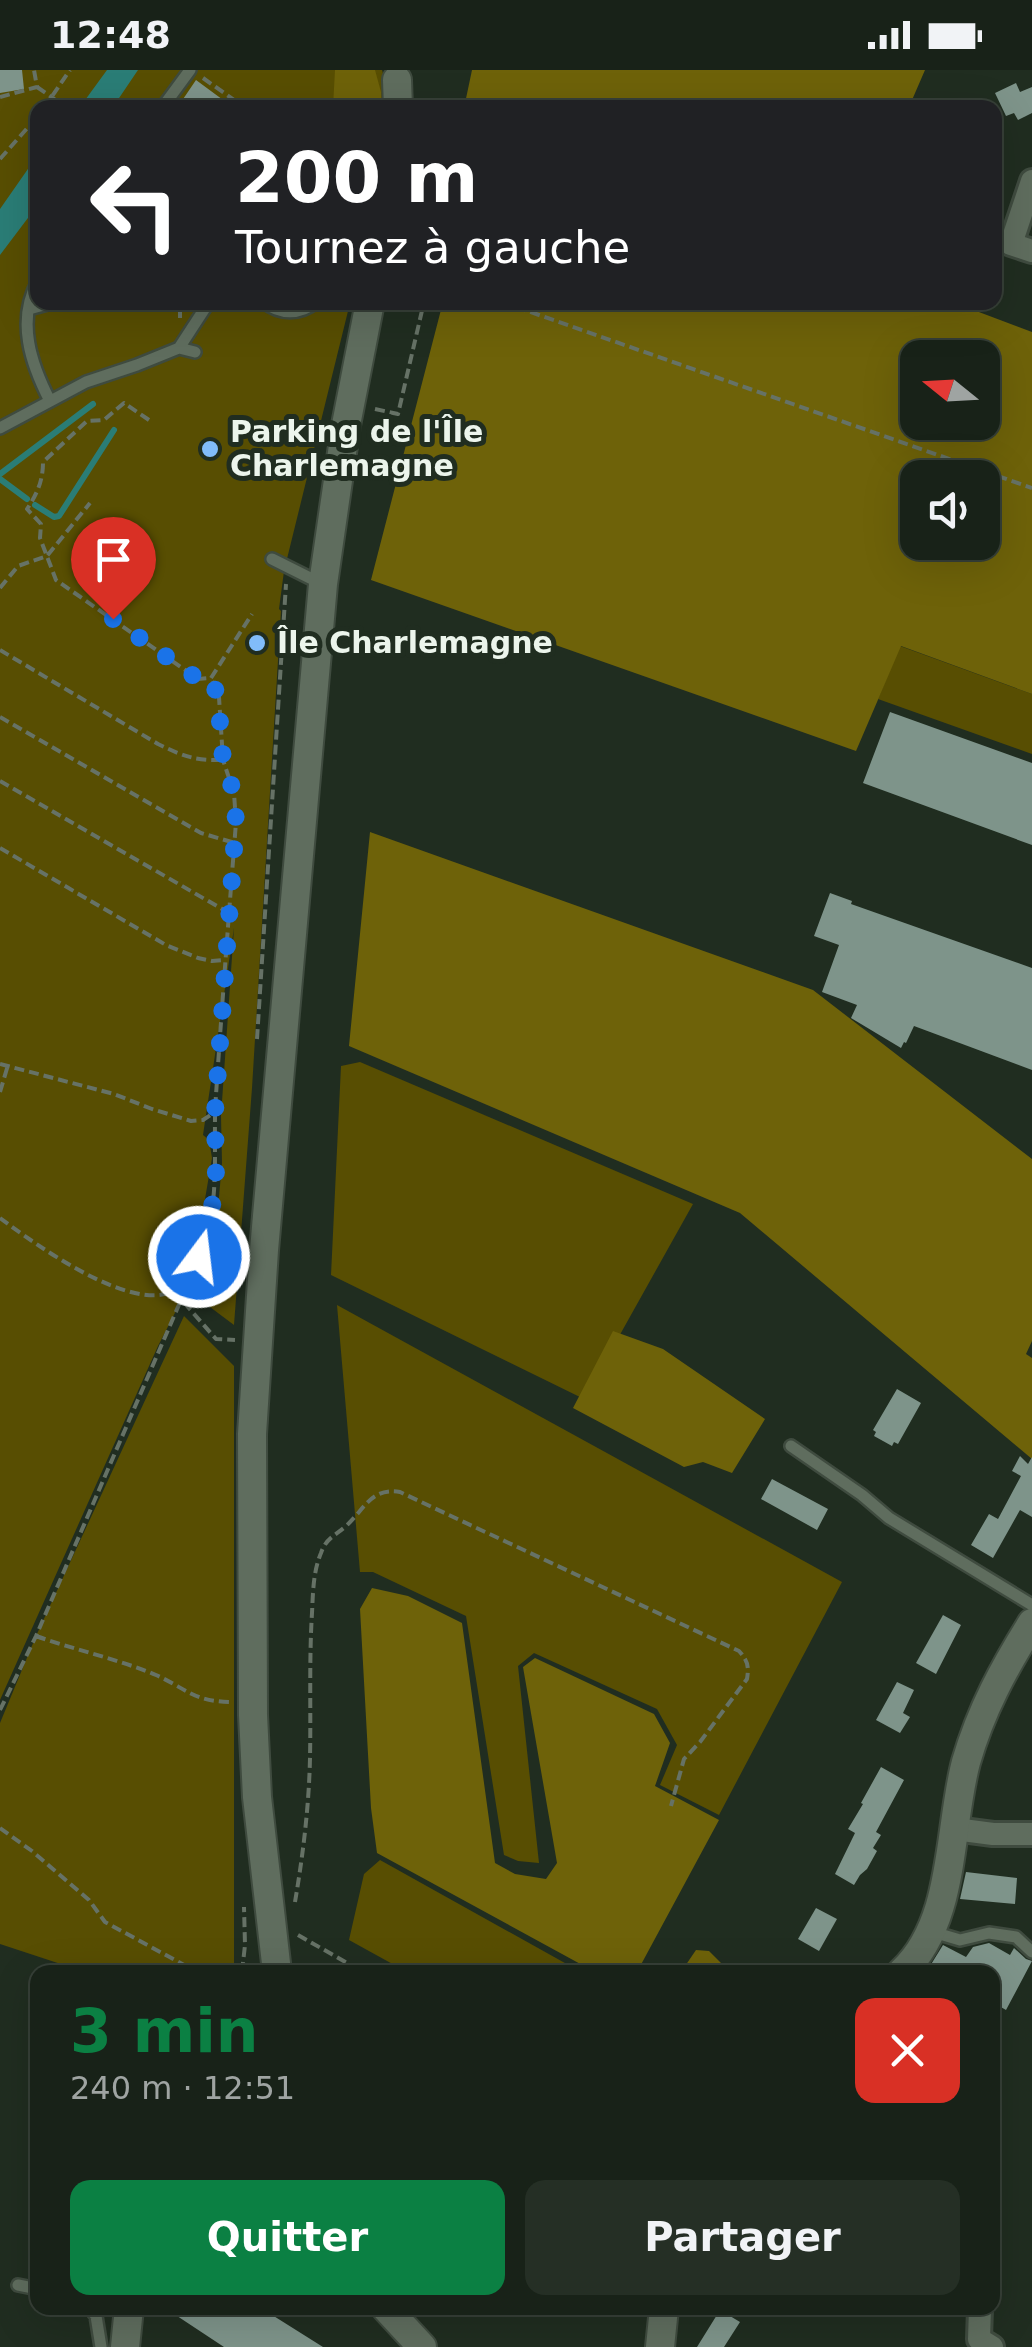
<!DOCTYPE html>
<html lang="fr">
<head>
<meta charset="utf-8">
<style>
  :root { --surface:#182218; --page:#252f25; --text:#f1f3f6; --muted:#9fa4a2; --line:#363f37; --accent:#0b8043 }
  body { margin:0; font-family:"DejaVu Sans",sans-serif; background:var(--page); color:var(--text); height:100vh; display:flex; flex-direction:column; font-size:38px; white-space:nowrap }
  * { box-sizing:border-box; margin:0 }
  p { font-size:32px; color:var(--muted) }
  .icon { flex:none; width:55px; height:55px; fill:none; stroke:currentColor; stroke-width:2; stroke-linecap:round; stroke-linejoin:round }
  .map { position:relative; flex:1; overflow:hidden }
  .details { position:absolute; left:30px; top:1895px; width:970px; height:350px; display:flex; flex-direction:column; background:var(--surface); border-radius:20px; box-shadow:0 10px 40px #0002,0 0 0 2px var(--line) }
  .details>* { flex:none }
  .guide { position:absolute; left:30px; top:30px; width:972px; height:210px; border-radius:20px; box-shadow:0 10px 40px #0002,0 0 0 2px var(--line); background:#202124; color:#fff; overflow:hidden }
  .needle { width:65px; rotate:288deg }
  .controls { position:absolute; left:900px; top:270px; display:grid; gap:20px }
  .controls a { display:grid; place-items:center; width:100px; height:100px; border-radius:20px; background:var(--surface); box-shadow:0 10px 40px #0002,0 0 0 2px var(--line); font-size:50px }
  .pin { position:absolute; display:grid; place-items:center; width:85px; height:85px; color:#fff; margin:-102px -42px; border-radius:50% 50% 50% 0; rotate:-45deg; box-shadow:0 0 10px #0007 }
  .pin .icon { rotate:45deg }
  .me { position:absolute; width:110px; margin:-55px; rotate:15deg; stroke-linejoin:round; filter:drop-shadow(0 0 8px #0008) }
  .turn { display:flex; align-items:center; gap:35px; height:210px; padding:0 40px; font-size:45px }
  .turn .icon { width:130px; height:130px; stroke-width:2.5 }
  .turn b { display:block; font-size:70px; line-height:85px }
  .round { display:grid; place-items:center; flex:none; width:105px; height:105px; border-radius:20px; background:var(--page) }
  .overview { display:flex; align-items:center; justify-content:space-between; height:170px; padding:0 40px }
  h1 { font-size:60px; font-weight:600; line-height:75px; color:var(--accent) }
  .button { display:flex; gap:20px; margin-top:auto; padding:20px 40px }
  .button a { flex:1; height:115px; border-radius:20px; background:var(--accent); color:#fff; font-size:40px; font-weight:600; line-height:115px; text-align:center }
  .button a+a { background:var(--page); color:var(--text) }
  .status { display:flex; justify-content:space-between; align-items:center; height:70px; padding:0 50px; background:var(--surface); direction:ltr }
  .status svg { height:28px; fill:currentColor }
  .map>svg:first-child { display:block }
  .green { fill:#584e02 }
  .forest { fill:#6e6209; fill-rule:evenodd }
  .water { fill:#2a7d76 }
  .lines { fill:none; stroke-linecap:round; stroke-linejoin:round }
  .stream { stroke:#2a7d76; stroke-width:6 }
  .building { fill:#7e948a }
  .service-casing { stroke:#3f4b3f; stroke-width:16 }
  .minor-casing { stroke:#3f4b3f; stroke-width:28 }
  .tertiary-casing { stroke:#3f4b3f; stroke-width:32 }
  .path { stroke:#667266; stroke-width:4; stroke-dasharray:10 5; stroke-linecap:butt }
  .service { stroke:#5f6d5e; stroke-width:11 }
  .minor { stroke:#5f6d5e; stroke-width:22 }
  .tertiary { stroke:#5f6d5e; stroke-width:28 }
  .path-bridge { stroke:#667266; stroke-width:4; stroke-dasharray:10 5; stroke-linecap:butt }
  .route { stroke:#1a73e8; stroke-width:18; stroke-dasharray:0 32.4 }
  .poi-dot { fill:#81bcfa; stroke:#202d20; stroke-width:4 }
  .labels { text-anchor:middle; stroke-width:10; stroke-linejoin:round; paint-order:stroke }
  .poi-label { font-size:30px; font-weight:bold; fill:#ecf5ec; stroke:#202d20; text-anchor:start }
</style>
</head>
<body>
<div class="status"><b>12:48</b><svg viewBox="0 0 49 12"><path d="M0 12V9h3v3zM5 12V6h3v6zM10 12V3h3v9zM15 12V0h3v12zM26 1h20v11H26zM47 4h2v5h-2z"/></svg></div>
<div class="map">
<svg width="1032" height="2277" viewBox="0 0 1032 2277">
  <rect width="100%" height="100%" fill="#202d20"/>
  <path class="green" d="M0,0H382L387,17L386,37L38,38V232L350,233L284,501L279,539L281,541L252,1018L234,1255L190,1222L213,1176L218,1138L222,1093L221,1046L234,858L203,1065L209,1070L212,1088L197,1176L184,1198L179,1235L158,1276L0,1630Z
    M900,576L1032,624V684L878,629Z
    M360,992L693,1134L584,1329L331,1205L341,996Z
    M337,1235L842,1512L719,1745L660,1715L677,1675L657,1639L534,1583L518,1596L539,1793L518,1791L504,1785L466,1546L373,1502H360Z
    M184,1246L234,1296V1902H85L0,1874V1653L36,1566Z
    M380,1790L581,1902H407L349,1870L364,1804Z"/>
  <path class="forest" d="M335,0H375L381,22V37H333Z
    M472,0H925L909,37L464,38Z
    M443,232L955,233L1032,262V624L901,576L856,681L371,510ZM918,288H982V352H918ZM918,408H982V472H918Z
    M370,762L813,920L1032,1089V1271L1026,1284L1032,1288V1389L740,1143L349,976Z
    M613,1261L663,1279L765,1349L732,1403L703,1392L684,1397L573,1338Z
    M372,1518L408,1526L462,1553L495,1793L515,1804L546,1809L557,1793L523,1597L535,1588L654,1644L670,1673L655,1716L719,1750L637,1902H595L377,1783L371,1738L360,1539Z
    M696,1880L709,1881L730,1902H681Z"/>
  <path class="water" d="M107,0H138L113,37H80Z
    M37,86V136L0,185V139Z"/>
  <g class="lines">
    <path class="stream" d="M0,404L93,334
      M0,409L27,429
      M35,435L54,447L59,446L114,360"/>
  </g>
  <path class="building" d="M0,0H22L24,19L0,23Z
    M196,10L234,38H177Z
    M1016,13L1020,22L1032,17V43L1018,50L1014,43L1006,46L995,23Z
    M890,642L1032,693V775L863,713Z
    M830,823L852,831L851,834L1032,898V1000L914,956L906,973L904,972L901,978L851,948L857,935L822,922L839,875L814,866Z
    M897,1319L921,1333L898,1374L894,1372L892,1376L874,1366L876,1362L873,1360Z
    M1020,1386L1028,1394L1032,1387V1447L1020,1440L993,1488L971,1475L989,1444L998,1449L1021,1406L1012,1401Z
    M772,1409L828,1439L817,1460L761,1429Z
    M943,1545L961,1555L936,1604L916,1593Z
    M897,1612L914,1620L903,1643L910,1647L900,1663L876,1650Z
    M881,1697L904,1710L876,1762L881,1765L873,1778L877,1781L867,1799L860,1805L854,1815L835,1804L855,1763L848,1759L863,1734L861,1733Z
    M966,1802L1017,1808L1015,1834L960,1829Z
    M816,1838L837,1849L819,1881L798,1869Z
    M989,1873L1010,1885L1014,1878L1026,1889L1032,1891L1006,1940L992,1932V1902H941L930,1896L943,1875L966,1887L973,1877Z
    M165,2238H261L323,2277H224Z
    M720,2240L740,2252L724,2277H697Z"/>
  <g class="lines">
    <g class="service-casing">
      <path id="service" d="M162,38L190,0
        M38,211C16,251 31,294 50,331
        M264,232C280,245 300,245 316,232
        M29,239L55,232
        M179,278L209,232
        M0,358L86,312L137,295L179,278L195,282
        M272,489L322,514
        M791,1376L862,1425L889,1448L1032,1535
        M933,1862L960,1870L989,1863L1016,1867L1032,1882
        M18,2215L38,2219
        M90,2238L96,2246L101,2277"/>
    </g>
    <g class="minor-casing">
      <path id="minor" d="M1032,111L1011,174L1032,181
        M955,1759L993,1764H1032
        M980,2238L979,2269L992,2277"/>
    </g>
    <g class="tertiary-casing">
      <path id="tertiary" d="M397,10L398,38
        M277,1902L257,1727L253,1645L252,1364L264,1180L323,514L346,355L370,232
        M902,1902C956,1852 948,1759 966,1692C981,1640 1004,1598 1032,1553
        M386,2238L422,2277
        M125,2277L129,2238
        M660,2277L664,2238"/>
    </g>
    <path class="path" d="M203,8L244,37
      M0,27L37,17L34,0
      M44,38L70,0
      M0,89L38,46
      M502,232L1032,418
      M180,248V232
      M375,339L398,344L424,232
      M149,350L124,333L104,350L87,351L43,392C43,411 37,424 27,439L41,454L40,468L56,510L198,609L211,608
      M0,518L18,496L47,486L90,433
      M0,580L158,674C183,686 195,691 223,690
      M211,608L252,544
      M0,647L201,763L235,773
      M0,711L229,843
      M0,778L166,875L198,888L212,891L225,890
      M257,969L286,514
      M0,994L114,1024L152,1039L191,1051L203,1050L215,1042
      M0,1022L8,995
      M0,1148C35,1174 132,1245 176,1220C195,1208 207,1167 211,1146C218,1105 213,1065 216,1025C222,934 229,843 236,752L234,723L223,690L219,627L211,608
      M174,1221L216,1269L235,1270
      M36,1566C75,1580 118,1589 156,1605C185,1618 193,1631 229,1632
      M0,1640L36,1566L181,1230
      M0,1758L32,1781L89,1830L105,1852L197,1902
      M295,1832C303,1785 309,1736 310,1688C311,1640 309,1591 312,1543C313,1523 313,1502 321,1483C326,1468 335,1466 346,1456C364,1440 371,1417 400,1422L739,1581C748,1591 749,1596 747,1609L700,1672L684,1689L671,1736
      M298,1865L363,1902
      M242,1902L245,1875L244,1837"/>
    <use href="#service" class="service"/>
    <use href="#minor" class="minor"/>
    <use href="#tertiary" class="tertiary"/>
    <path class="path-bridge" d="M37,17L67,38"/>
  </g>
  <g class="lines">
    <path class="route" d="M113,549L198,609L211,608L218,627L223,690L234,723L236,752L215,1042L216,1109L210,1150L199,1187"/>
  </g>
  <g class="poi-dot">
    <circle cx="210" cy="379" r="10"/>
    <circle cx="257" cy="573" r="10"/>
  </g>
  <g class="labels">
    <g class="poi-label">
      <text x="230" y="372">Parking de l'Île<tspan x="230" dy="34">Charlemagne</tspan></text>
      <text x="277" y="583">Île Charlemagne</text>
    </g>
  </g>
</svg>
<div class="controls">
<a><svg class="needle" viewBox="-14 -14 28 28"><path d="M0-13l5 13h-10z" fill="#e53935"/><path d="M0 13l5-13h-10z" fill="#9fa4a2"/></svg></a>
<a><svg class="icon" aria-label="sound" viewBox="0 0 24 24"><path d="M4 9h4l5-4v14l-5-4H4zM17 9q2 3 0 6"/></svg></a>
</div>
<div class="pin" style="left:113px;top:549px;background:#d93025"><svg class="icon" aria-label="arrive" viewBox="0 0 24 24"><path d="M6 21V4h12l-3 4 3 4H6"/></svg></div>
<svg class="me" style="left:199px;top:1187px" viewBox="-20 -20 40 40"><circle r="17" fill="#1a73e8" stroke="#fff" stroke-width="3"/><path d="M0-11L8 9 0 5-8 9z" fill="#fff"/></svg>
<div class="guide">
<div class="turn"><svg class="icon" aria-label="left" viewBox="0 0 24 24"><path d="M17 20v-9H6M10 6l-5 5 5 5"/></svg><div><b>200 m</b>Tournez à gauche</div></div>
</div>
<section class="details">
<div class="overview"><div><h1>3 min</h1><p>240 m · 12:51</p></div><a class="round" style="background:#d93025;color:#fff"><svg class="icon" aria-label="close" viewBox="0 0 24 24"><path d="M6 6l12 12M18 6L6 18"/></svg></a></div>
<div class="button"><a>Quitter</a><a>Partager</a></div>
</section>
</div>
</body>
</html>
